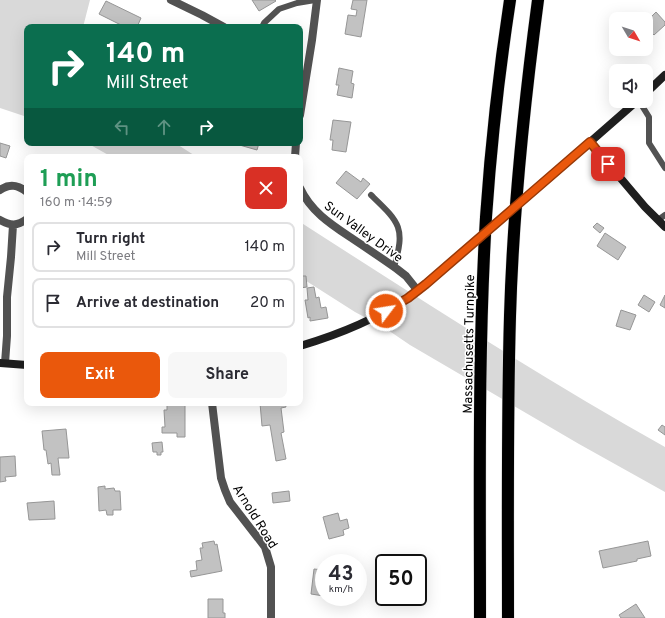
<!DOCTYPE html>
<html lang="en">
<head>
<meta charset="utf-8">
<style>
  :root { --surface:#fff; --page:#f7f7f7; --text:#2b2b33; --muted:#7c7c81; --line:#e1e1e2; --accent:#ea580c }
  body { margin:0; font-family:Overpass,sans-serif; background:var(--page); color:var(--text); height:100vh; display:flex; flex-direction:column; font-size:15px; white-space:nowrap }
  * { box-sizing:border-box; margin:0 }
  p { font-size:13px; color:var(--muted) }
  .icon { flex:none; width:22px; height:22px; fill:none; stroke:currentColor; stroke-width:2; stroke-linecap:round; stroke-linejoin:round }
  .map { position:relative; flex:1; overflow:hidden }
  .details { position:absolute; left:24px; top:154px; width:279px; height:252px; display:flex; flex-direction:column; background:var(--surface); border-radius:8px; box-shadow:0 4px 16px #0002 }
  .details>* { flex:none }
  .banner { position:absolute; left:24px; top:24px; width:279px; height:122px; border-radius:8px; box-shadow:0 4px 16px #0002; background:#0b6e4f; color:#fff; overflow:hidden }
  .needle { width:26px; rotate:129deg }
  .tools { position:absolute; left:609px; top:12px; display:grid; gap:8px }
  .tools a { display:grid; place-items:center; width:44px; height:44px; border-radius:8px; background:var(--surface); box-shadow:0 4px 16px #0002; font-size:20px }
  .speed { position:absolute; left:315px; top:554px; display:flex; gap:8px; font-size:20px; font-weight:700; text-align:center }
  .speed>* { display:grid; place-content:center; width:52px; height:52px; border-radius:50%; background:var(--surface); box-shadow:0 4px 16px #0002; line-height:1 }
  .speed small { font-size:10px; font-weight:400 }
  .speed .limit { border:2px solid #111; border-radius:6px; background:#fff; color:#111 }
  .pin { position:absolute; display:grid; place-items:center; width:34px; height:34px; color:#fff; margin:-17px; border-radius:8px; box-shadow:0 2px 6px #0006 }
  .me { position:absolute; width:44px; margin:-22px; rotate:59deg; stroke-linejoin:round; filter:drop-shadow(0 0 3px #0008) }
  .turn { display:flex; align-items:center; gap:14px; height:84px; padding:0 16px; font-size:18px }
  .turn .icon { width:52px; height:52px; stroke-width:2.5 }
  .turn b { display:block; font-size:28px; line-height:34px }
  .lanes { display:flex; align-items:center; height:38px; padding:0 16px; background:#0003; justify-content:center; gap:20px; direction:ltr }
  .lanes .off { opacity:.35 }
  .round { display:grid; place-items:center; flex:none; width:42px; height:42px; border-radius:8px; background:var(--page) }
  .summary { display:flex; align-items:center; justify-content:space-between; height:68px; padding:0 16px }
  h1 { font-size:24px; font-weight:700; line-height:30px; color:#1e9e55 }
  .primary-button { display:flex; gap:8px; margin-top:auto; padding:8px 16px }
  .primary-button a { flex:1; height:46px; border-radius:8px; background:var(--accent); color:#fff; font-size:16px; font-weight:700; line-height:46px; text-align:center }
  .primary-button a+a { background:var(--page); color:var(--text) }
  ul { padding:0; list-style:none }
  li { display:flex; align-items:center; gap:12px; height:50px; margin:0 8px 6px; padding:0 8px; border:2px solid var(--line); border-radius:8px }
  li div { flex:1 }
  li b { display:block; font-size:15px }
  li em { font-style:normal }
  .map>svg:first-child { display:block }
  .green { fill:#d9d9d9 }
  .building { fill:#c2c2c2; stroke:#969696 }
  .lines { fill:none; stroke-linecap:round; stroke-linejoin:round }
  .highway-casing { stroke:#dbdbdb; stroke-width:13 }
  .lane { stroke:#525252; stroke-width:6 }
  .street { stroke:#525252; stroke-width:8 }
  .secondary { stroke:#1f1f1f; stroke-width:8 }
  .highway { stroke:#000; stroke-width:12 }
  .secondary-bridge { stroke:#1f1f1f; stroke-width:8 }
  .route-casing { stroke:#983908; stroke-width:10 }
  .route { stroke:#ea580c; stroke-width:7 }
  .labels { text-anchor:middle; stroke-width:3; stroke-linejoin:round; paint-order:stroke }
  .street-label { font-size:13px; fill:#000; stroke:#fff }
</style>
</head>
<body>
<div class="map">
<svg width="665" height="618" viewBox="0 0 665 618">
  <rect width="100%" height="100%" fill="#fff"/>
  <path class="green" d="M0,0H90L83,27H27V117L0,108Z
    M87,143H175L197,157H112Z
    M300,222C420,299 540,377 665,447V492L579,444L410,345L385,328L355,312L300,277Z"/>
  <path class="building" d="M252,0H275L276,1L259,11Z
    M353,0H367L361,37L345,34L348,15L356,16L357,10L351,9Z
    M106,1L141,18L137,27H125L99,14Z
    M656,12L665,22V25L654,35L653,34L646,41V22Z
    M339,68L353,71L351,83L354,84L352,98L337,95L339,85H336Z
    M333,120L351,122L346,152L332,150L333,140H330Z
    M0,143L10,146L6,158L0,156Z
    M237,143H259L257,150L236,144Z
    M346,171L361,182L363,178L370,184L357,199L336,183Z
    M597,223L604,228L600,233L593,227Z
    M605,233L626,247L618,260L597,246Z
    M300,276H306L307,287L300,288Z
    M314,287L316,298L319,297L321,308L326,307L328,318L310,321V317L308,318L305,300H308L307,288Z
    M644,295L655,302L649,312L638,305Z
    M665,295V308L660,305Z
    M621,310L636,315L630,330L616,326Z
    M260,403H285L286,407L281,408L284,432L281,433L286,459L276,461L270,425L262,426Z
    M167,405H185V437H177V433H162V427H165L164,410H167Z
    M662,425L665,427V435L658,430Z
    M66,429L69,458H58L60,475H52L51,463L48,464L46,450H44L42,431Z
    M162,442L163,452H161V455H157V452H153L152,443Z
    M15,456L16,476L5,477L6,481L0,482V457Z
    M105,486V489L114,488L115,491H120L121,510H113V515H107L106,510L99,511L98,487Z
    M289,491L290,501L273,503L272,493Z
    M54,501L55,519L29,520L27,503Z
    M338,513L340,521L347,519L349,528L343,530L344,535L329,539L323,517Z
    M214,541L215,545L217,544L222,571L191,577L190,571L197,570L196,561L202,560L200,548H203L202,543Z
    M648,541L651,556L637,559V561L603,568L599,551Z
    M314,569L324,570V596L311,594Z
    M208,599H223V613H225V618H208Z
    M636,604L645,618H621L619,615Z"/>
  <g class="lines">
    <g class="highway-casing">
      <path id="highway" d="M480,618C480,484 478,350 486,217C491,144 499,72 510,0
        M508,618C508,517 507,417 510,316C513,210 524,105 538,0"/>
    </g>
    <path class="lane" d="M262,27L264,23L279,9L297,3L315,0
      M639,101L649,117V143L665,168
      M371,195C399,222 406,227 394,267
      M658,220L665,215"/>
    <path class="street" d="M171,0L202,15L224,27
      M300,115L312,40L317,0
      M295,157L296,143
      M300,188C311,212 332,225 353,239C368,249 383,259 397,269L406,276L418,291
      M0,190C10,183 18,185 27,192
      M0,220C11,226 17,226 27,219
      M5,363L7,336V297L11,257L13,225
      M212,403L221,478L225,490L230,502L265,547L271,567V618"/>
    <path class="secondary" d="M646,93L665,75
      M590,142L645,207L665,227
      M565,164L637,101
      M300,346C337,335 375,320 407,298C417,292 425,284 434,277
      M0,363L27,365"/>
    <use href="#highway" class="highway"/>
    <path class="secondary-bridge" d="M434,277L565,164"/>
  </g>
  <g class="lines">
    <g class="route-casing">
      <path id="route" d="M386,311L408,298L426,284L590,142L608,164"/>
    </g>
    <use href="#route" class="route"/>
  </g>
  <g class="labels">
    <g class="street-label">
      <text transform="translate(364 231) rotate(36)" y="5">Sun Valley Drive</text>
      <text transform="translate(468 344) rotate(-89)" y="5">Massachusetts Turnpike</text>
      <text transform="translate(256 516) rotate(58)" y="5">Arnold Road</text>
    </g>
  </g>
</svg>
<div class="tools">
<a><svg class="needle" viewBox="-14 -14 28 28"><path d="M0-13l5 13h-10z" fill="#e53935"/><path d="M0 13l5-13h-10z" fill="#7c7c81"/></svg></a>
<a><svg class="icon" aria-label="sound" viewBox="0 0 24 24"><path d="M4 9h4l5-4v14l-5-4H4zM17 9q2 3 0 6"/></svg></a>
</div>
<div class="speed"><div>43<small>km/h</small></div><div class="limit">50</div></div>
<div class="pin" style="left:608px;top:164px;background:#d93025"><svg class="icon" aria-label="arrive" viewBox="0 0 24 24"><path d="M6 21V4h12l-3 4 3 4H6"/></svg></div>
<svg class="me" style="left:386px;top:311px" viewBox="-20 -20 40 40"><circle r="17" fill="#ea580c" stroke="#fff" stroke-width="3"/><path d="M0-11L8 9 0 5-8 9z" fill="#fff"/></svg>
<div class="banner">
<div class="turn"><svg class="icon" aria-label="right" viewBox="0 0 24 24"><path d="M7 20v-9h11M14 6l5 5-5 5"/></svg><div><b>140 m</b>Mill Street</div></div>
<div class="lanes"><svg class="icon off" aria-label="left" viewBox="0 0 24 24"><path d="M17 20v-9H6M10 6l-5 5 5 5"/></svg><svg class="icon off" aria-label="ahead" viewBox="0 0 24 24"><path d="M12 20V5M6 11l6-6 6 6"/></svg><svg class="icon" aria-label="right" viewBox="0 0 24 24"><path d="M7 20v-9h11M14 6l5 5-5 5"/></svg></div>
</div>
<section class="details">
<div class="summary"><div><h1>1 min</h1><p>160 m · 14:59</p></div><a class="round" style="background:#d93025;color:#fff"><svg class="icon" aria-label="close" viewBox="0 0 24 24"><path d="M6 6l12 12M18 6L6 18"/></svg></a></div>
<ul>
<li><svg class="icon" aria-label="right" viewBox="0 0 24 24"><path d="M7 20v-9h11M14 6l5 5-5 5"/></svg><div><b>Turn right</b><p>Mill Street</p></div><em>140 m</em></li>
<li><svg class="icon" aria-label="arrive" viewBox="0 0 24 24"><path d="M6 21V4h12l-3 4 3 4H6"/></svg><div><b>Arrive at destination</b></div><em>20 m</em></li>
</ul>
<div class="primary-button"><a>Exit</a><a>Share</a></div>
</section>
</div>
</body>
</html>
